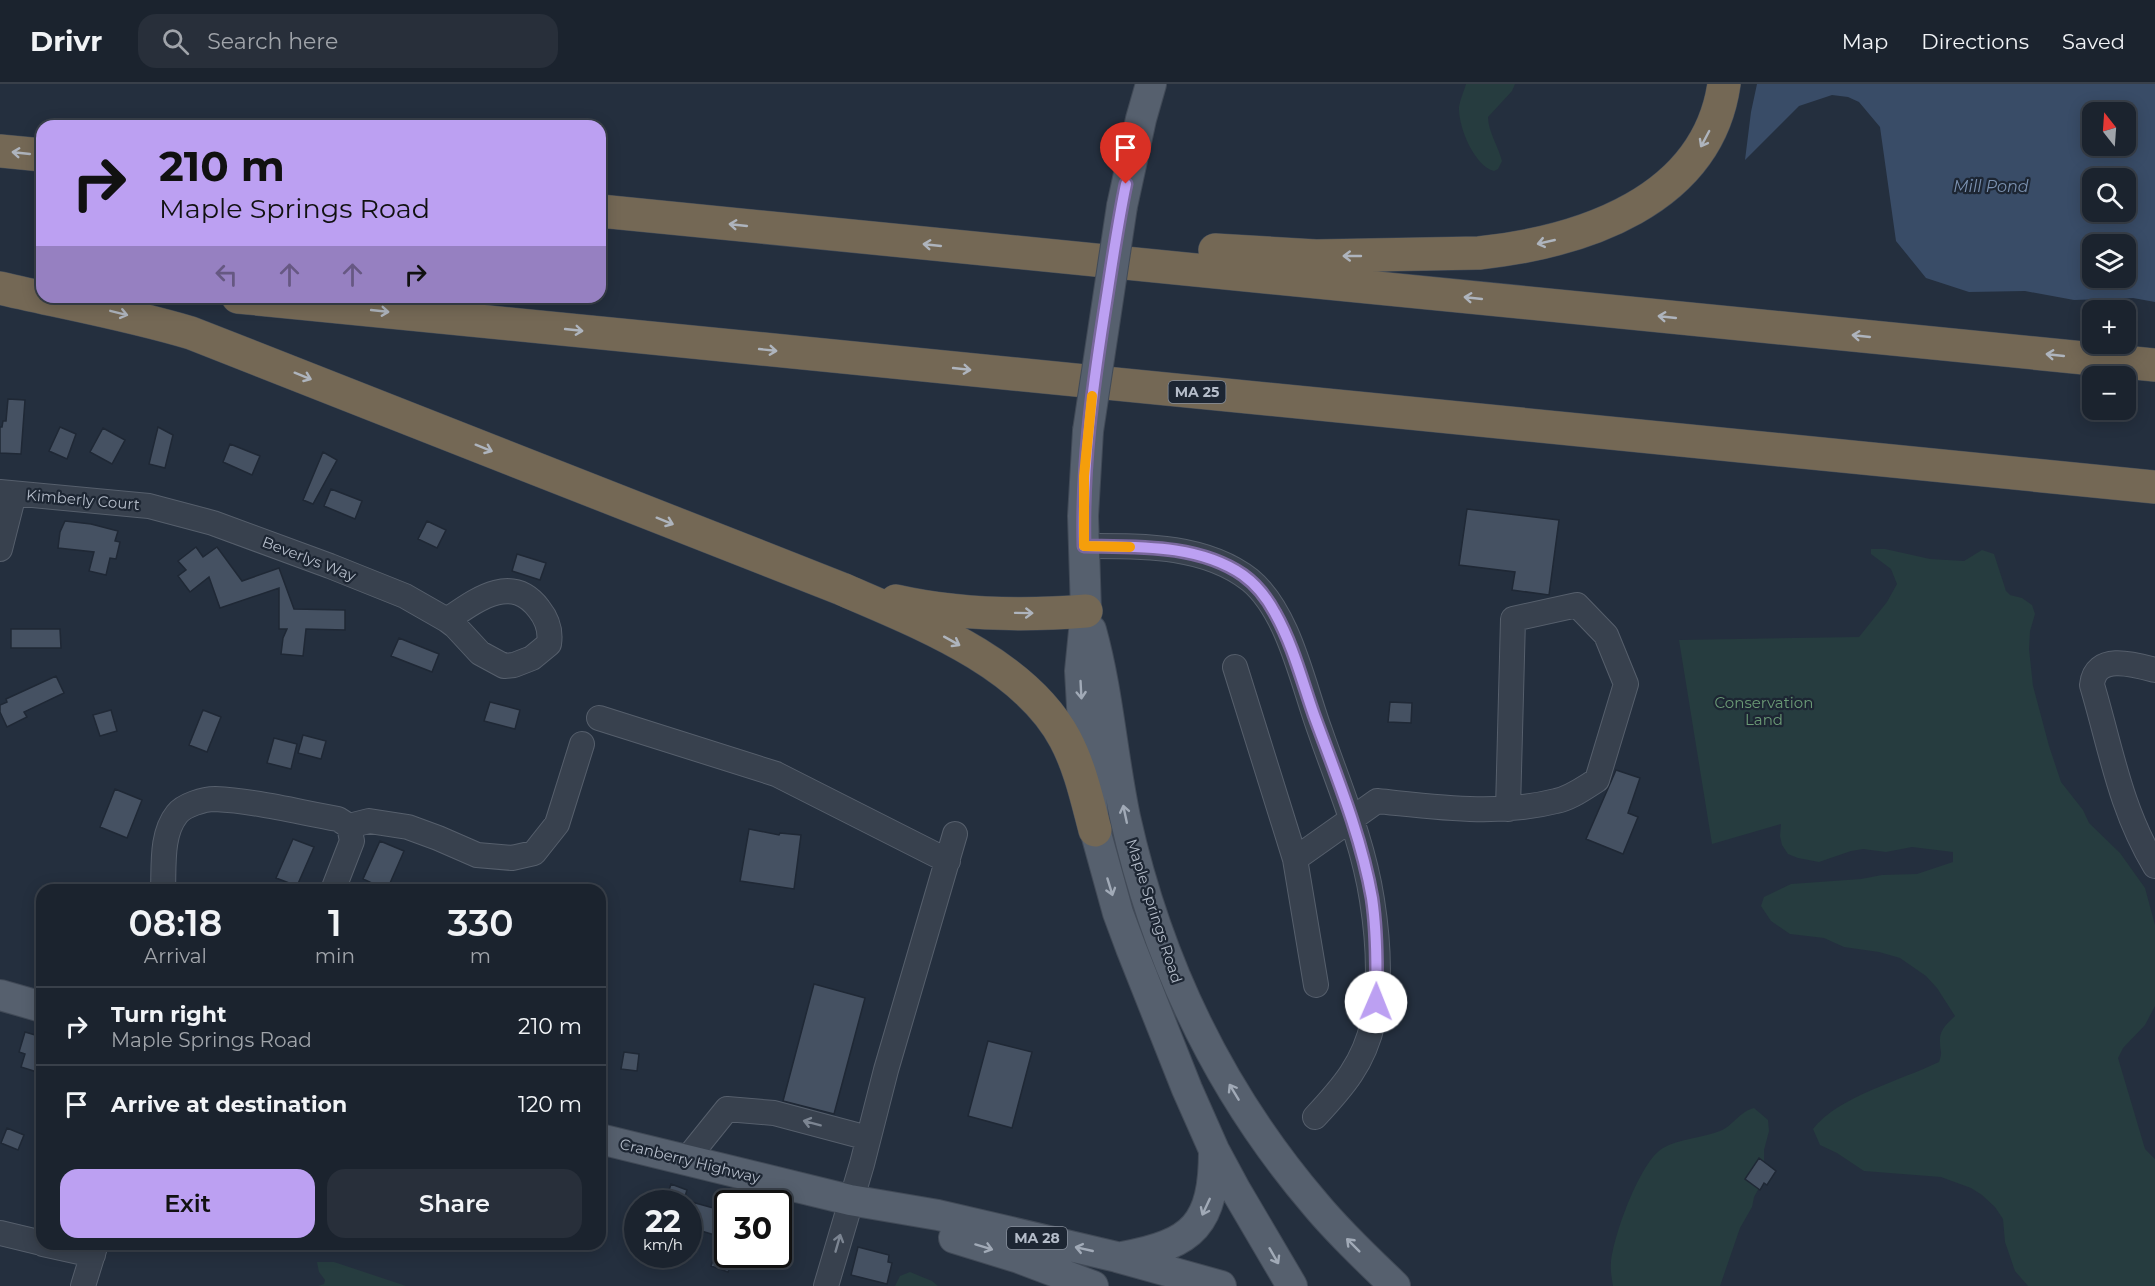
<!DOCTYPE html>
<html lang="en">
<head>
<meta charset="utf-8">
<style>
  :root { --surface:#1b232e; --page:#282f3a; --text:#f1f3f6; --muted:#a0a4aa; --line:#39404a; --accent:#bca0f2 }
  body { margin:0; font-family:Montserrat,sans-serif; background:var(--page); color:var(--text); height:100vh; display:flex; flex-direction:column; font-size:22px; white-space:nowrap }
  * { box-sizing:border-box; margin:0 }
  p { font-size:20px; color:var(--muted) }
  .icon { flex:none; width:33px; height:33px; fill:none; stroke:currentColor; stroke-width:2; stroke-linecap:round; stroke-linejoin:round }
  .map { position:relative; flex:1; overflow:hidden }
  .details { position:absolute; left:36px; top:800px; width:570px; height:366px; display:flex; flex-direction:column; background:var(--surface); border-radius:18px; box-shadow:0 3px 15px #0003,0 0 0 2px var(--line) }
  .details>* { flex:none }
  .banner { position:absolute; left:36px; top:36px; width:570px; height:183px; border-radius:18px; box-shadow:0 3px 15px #0003,0 0 0 2px var(--line); background:#bca0f2; color:#111; overflow:hidden }
  .needle { width:39px; rotate:343deg }
  .tools { position:absolute; left:2082px; top:18px; display:grid; gap:12px }
  .tools a { display:grid; place-items:center; width:54px; height:54px; border-radius:12px; background:var(--surface); box-shadow:0 3px 15px #0003,0 0 0 2px var(--line); font-size:30px }
  .speed { position:absolute; left:624px; top:1106px; display:flex; gap:12px; font-size:30px; font-weight:700; text-align:center }
  .speed>* { display:grid; place-content:center; width:78px; height:78px; border-radius:50%; background:var(--surface); box-shadow:0 3px 15px #0003,0 0 0 2px var(--line); line-height:1 }
  .speed small { font-size:15px; font-weight:400 }
  .speed .limit { border:3px solid #111; border-radius:9px; background:#fff; color:#111 }
  .pin { position:absolute; display:grid; place-items:center; width:51px; height:51px; color:#fff; margin:-62px -26px; border-radius:50% 50% 50% 0; rotate:-45deg; box-shadow:0 0 6px #0007 }
  .pin .icon { rotate:45deg }
  .me { position:absolute; width:66px; margin:-33px; rotate:1deg; stroke-linejoin:round; filter:drop-shadow(0 0 4px #0008) }
  .turn { display:flex; align-items:center; gap:21px; height:126px; padding:0 24px; font-size:27px }
  .turn .icon { width:78px; height:78px; stroke-width:2.5 }
  .turn b { display:block; font-size:42px; line-height:51px }
  .lanes { display:flex; align-items:center; height:57px; padding:0 24px; background:#0003; justify-content:center; gap:30px; direction:ltr }
  .lanes .off { opacity:.35 }
  .eta { display:flex; justify-content:space-evenly; align-items:center; height:102px; text-align:center }
  .eta b { font-size:36px; font-weight:600; line-height:42px }
  .primary-button { display:flex; gap:12px; margin-top:auto; padding:12px 24px }
  .primary-button a { flex:1; height:69px; border-radius:18px; background:var(--accent); color:#111; font-size:24px; font-weight:600; line-height:69px; text-align:center }
  .primary-button a+a { background:var(--page); color:var(--text) }
  ul { padding:0; list-style:none }
  li { display:flex; align-items:center; gap:18px; height:78px; padding:0 24px; border-top:2px solid var(--line) }
  li div { flex:1 }
  li b { display:block; font-size:22px }
  li em { font-style:normal }
  header { display:flex; align-items:center; gap:36px; box-sizing:border-box; height:84px; padding:0 30px; background:var(--surface); border-bottom:2px solid var(--line) }
  header strong { font-size:28px }
  nav { display:flex; gap:33px; margin-inline-start:auto; font-size:21px }
  .search { width:420px; height:54px; background:var(--page); display:flex; align-items:center; gap:15px; box-sizing:border-box; padding:0 21px; border-radius:18px; color:var(--muted); font-size:22px }
  .map>svg:first-child { display:block }
  .green { fill:#263c3f }
  .water { fill:#394c67; fill-rule:evenodd }
  .building { fill:#455162; stroke:#1f2835; stroke-width:1.5 }
  .lines { fill:none; stroke-linecap:round; stroke-linejoin:round }
  .minor-casing { stroke:#565f6c; stroke-width:26 }
  .major-casing { stroke:#414a57; stroke-width:32 }
  .highway-casing { stroke:#434c59; stroke-width:34 }
  .minor { stroke:#38414e; stroke-width:24 }
  .major { stroke:#56606e; stroke-width:30 }
  .highway { stroke:#746855; stroke-width:33 }
  .major-bridge-casing { stroke:#414a57; stroke-width:32; stroke-linecap:butt }
  .major-bridge { stroke:#56606e; stroke-width:30 }
  .oneway { stroke:#aeb4bd }
  .oneway2 { stroke:#a1aab7 }
  .oneway3 { stroke:#7c8592 }
  .route-casing { stroke:#7a689d; stroke-width:15 }
  .route { stroke:#bca0f2; stroke-width:10 }
  .slow { stroke:#f59e0b; stroke-width:10 }
  .labels { text-anchor:middle; stroke-width:4.5; stroke-linejoin:round; paint-order:stroke }
  .shield { fill:#1d2633; stroke:#878f9c; stroke-width:1.5 }
  .shield-label { font-size:14px; font-weight:bold; fill:#b4bcc9 }
  .street-label { font-size:15px; fill:#b4bcc9; stroke:#1d2633 }
  .park-label { font-size:15px; fill:#6b9a76; stroke:#1d2633 }
  .water-label { font-size:16px; font-style:italic; fill:#7c92b1; stroke:#1d2633 }
</style>
</head>
<body>
<header>
<strong>Drivr</strong>
<div class="search"><svg class="icon" aria-label="search" viewBox="0 0 24 24"><circle cx="10" cy="10" r="6"/><path d="M15 15l6 6"/></svg>Search here</div>
<nav><a>Map</a><a>Directions</a><a>Saved</a></nav>
</header>
<div class="map">
<svg width="2155" height="1202" viewBox="0 0 2155 1202">
  <rect width="100%" height="100%" fill="#242f3e"/>
  <path class="green" d="M1466,0H1515L1512,7L1488,33C1488,47 1498,62 1502,77L1498,85L1494,87C1474,82 1458,42 1459,23C1460,16 1464,7 1466,0Z
    M1871,465H1885L1930,475L1964,477L1982,466L1994,470L2006,507L2010,511L2022,514L2032,521L2035,530L2030,547L2029,565L2033,602L2049,662L2061,698L2083,726L2089,739L2120,769L2145,804L2155,841V922L2145,941L2123,964L2118,974L2145,1065L2155,1075V1202H2028L2015,1187L2005,1158L2003,1135L1995,1123L1982,1111L1971,1104L1941,1093L1864,1087L1837,1069L1820,1061L1813,1045C1837,1013 1902,996 1939,978C1943,967 1940,968 1940,958C1939,946 1947,940 1955,932L1937,904L1926,892L1900,874L1879,868L1844,863L1824,854L1790,850L1771,837L1761,822L1764,813L1791,800L1861,795L1882,791L1917,790L1953,778V768L1912,763L1886,768L1863,765L1851,767L1819,778L1798,774L1788,770L1782,761L1780,752L1781,740L1712,760L1679,556L1859,553L1887,518L1897,500L1891,485L1871,470Z
    M1754,1024L1768,1036L1769,1047L1764,1066V1095L1754,1113L1752,1123L1740,1144L1720,1202H1613C1612,1195 1610,1186 1611,1179C1613,1153 1640,1077 1663,1064C1678,1055 1703,1054 1720,1047C1733,1042 1740,1027 1754,1024Z
    M317,1178H334L406,1202H318L324,1200L325,1196L319,1188Z
    M910,1188L932,1197L938,1202H895L900,1192Z"/>
  <path class="water" d="M1757,0H2155V218L2133,214L2074,216L2025,207L1969,208L1926,194L1896,157L1880,43L1859,18L1848,13L1832,11L1799,22L1745,76L1751,28ZM2092,28H2126V62H2092ZM2092,94H2126V128H2092ZM2126,160V194H2092V160Z"/>
  <path class="building" d="M8,315L25,316L21,370L0,369V343H2L3,337H6Z
    M60,343L76,350L67,375L49,367Z
    M158,343L173,351L165,384L149,380Z
    M103,344L125,356L112,380L90,368Z
    M230,360L260,372L252,391L223,378Z
    M323,368L337,376L313,420L303,416Z
    M331,405L362,417L355,435L324,422Z
    M1467,425L1559,436L1549,511L1512,506L1515,488L1459,481Z
    M65,437L91,440L118,447L115,457L120,458L116,475L110,474L106,491L89,487L94,468L58,464L60,448Z
    M427,437L446,446L437,464L418,455Z
    M196,463L203,473L217,463L242,497L279,484L294,525L345,526V546L306,545L303,572L281,570L283,554L287,545H279V504L220,524L209,493L190,508L178,492L186,486L178,477Z
    M517,470L546,479L540,496L512,487Z
    M11,545H60L61,564H11Z
    M399,554L439,570L432,588L391,572Z
    M56,592L64,609L24,628L27,633L7,643L0,628V621L7,618L6,615Z
    M490,618L520,626L515,645L484,637Z
    M1390,618L1412,619L1411,639L1388,638Z
    M111,626L117,647L100,652L93,631Z
    M203,626L221,633L207,668L189,661Z
    M303,651L326,657L321,675L298,669Z
    M274,654L297,660L291,685L267,679Z
    M1616,686L1640,694L1628,729L1638,733L1623,770L1586,755Z
    M115,705L142,716L127,754L100,743Z
    M749,745L779,751L780,749L801,751L794,805L740,797Z
    M293,755L314,763L297,802L276,794Z
    M380,757L404,767L387,806L363,795Z
    M814,900L865,914L834,1030L783,1017Z
    M25,948L42,953V973L37,988L21,983L25,970L19,968Z
    M988,957L1032,968L1012,1044L968,1032Z
    M624,968L639,970L637,987L621,985Z
    M7,1044L24,1051L18,1066L1,1059Z
    M1759,1074L1776,1087L1767,1101L1764,1099L1760,1106L1745,1095Z
    M671,1100L687,1106L683,1119H665Z
    M688,1117L728,1128V1155L688,1143Z
    M858,1163L889,1171L888,1178L892,1179L887,1200L851,1191Z
    M715,1170H734L728,1188L711,1182Z"/>
  <g class="lines">
    <g class="minor-casing">
      <path id="minor" d="M0,408L149,422L213,439L330,482L405,512L447,536L455,542L480,569L504,582L514,581L532,574L549,560C551,547 547,535 539,525C511,488 475,517 447,536
        M1084,462C1140,462 1204,460 1250,496C1289,528 1303,601 1320,647C1339,702 1363,757 1372,816C1378,854 1381,899 1373,938C1364,979 1343,1003 1315,1033
        M0,465L14,410
        M1235,583L1295,775
        M2155,586C2133,580 2095,569 2092,601C2111,665 2120,724 2155,782
        M599,634L776,690L948,777
        M349,742L369,737L408,743L438,754L477,771L512,774L534,769L557,740L582,660
        M163,806C164,781 161,750 177,730C184,721 204,715 215,715C256,717 298,728 338,735L349,742
        M333,806L352,757L349,742
        M1316,901L1295,775L1377,717C1437,723 1497,732 1556,717C1571,714 1584,704 1597,696L1626,600L1606,551L1577,521L1513,535L1508,725
        M686,1076L727,1025L774,1029L868,1054
        M0,1149L42,1159
        M43,1160L93,1171
        M83,1202L96,1160
        M826,1202L862,1080L886,986L955,750"/>
    </g>
    <g class="major-casing">
      <path id="major" d="M1122,122L1141,35L1151,0
        M1088,347L1083,432L1086,527L1080,587L1084,657L1095,746L1118,829L1131,864L1187,1005L1214,1066L1235,1105L1292,1202
        M1091,546C1108,607 1112,671 1125,733C1157,877 1220,1009 1316,1121C1340,1150 1368,1176 1395,1202
        M0,911L42,923
        M600,1055L850,1116L938,1131L1117,1173L1221,1202
        M954,1154L1019,1174L1093,1202
        M1122,1173C1194,1160 1214,1140 1214,1066"/>
    </g>
    <g class="highway-casing">
      <path id="highway" d="M0,67L42,71
        M600,127L2155,281
        M1215,166L1316,172L1479,169C1581,158 1707,118 1724,0
        M0,204C64,219 128,230 191,249L842,505C918,538 1024,578 1065,655C1080,683 1087,716 1095,746
        M238,213L2155,403
        M896,517C958,531 1023,532 1086,527"/>
    </g>
    <use href="#minor" class="minor"/>
    <use href="#major" class="major"/>
    <use href="#highway" class="highway"/>
    <g class="major-bridge-casing">
      <path id="major-bridge" d="M1088,347L1122,122"/>
    </g>
    <use href="#major-bridge" class="major-bridge"/>
  </g>
  <defs><path id="oneway-shaft" d="M-6 0H5M1.5-3L5.5 0L1.5 3" fill="none" stroke-width="1.6" stroke-linecap="round" stroke-linejoin="round" transform="scale(1.5)"/></defs>
  <g class="oneway">
    <use href="#oneway-shaft" transform="translate(1705 55) rotate(118)"/>
    <use href="#oneway-shaft" transform="translate(21 69) rotate(-174)"/>
    <use href="#oneway-shaft" transform="translate(738 141) rotate(-174)"/>
    <use href="#oneway-shaft" transform="translate(1546 158) rotate(167)"/>
    <use href="#oneway-shaft" transform="translate(932 161) rotate(-174)"/>
    <use href="#oneway-shaft" transform="translate(1352 172) rotate(180)"/>
    <use href="#oneway-shaft" transform="translate(1473 214) rotate(-174)"/>
    <use href="#oneway-shaft" transform="translate(380 227) rotate(6)"/>
    <use href="#oneway-shaft" transform="translate(119 229) rotate(14)"/>
    <use href="#oneway-shaft" transform="translate(1667 233) rotate(-174)"/>
    <use href="#oneway-shaft" transform="translate(574 246) rotate(6)"/>
    <use href="#oneway-shaft" transform="translate(1861 252) rotate(-174)"/>
    <use href="#oneway-shaft" transform="translate(768 266) rotate(6)"/>
    <use href="#oneway-shaft" transform="translate(2055 271) rotate(-174)"/>
    <use href="#oneway-shaft" transform="translate(962 285) rotate(6)"/>
    <use href="#oneway-shaft" transform="translate(303 292) rotate(22)"/>
    <use href="#oneway-shaft" transform="translate(484 364) rotate(22)"/>
    <use href="#oneway-shaft" transform="translate(665 437) rotate(22)"/>
    <use href="#oneway-shaft" transform="translate(1024 529) rotate(1)"/>
    <use href="#oneway-shaft" transform="translate(952 557) rotate(29)"/>
  </g>
  <g class="oneway2">
    <use href="#oneway-shaft" transform="translate(1081 606) rotate(87)"/>
    <use href="#oneway-shaft" transform="translate(1125 730) rotate(-102)"/>
    <use href="#oneway-shaft" transform="translate(1110 803) rotate(73)"/>
    <use href="#oneway-shaft" transform="translate(1234 1008) rotate(-121)"/>
    <use href="#oneway-shaft" transform="translate(1206 1123) rotate(115)"/>
    <use href="#oneway-shaft" transform="translate(1353 1161) rotate(-135)"/>
    <use href="#oneway-shaft" transform="translate(984 1163) rotate(17)"/>
    <use href="#oneway-shaft" transform="translate(1084 1165) rotate(-167)"/>
    <use href="#oneway-shaft" transform="translate(1274 1172) rotate(60)"/>
  </g>
  <g class="oneway3">
    <use href="#oneway-shaft" transform="translate(812 1039) rotate(-165)"/>
    <use href="#oneway-shaft" transform="translate(838 1159) rotate(-74)"/>
  </g>
  <g class="lines">
    <g class="route-casing">
      <path id="route" d="M1126,100C1117,143 1111,187 1104,231C1092,308 1082,384 1084,462C1137,463 1198,460 1243,491C1257,501 1267,514 1275,529C1293,561 1302,597 1314,631C1336,691 1361,751 1372,814C1377,848 1377,884 1376,918"/>
    </g>
    <use href="#route" class="route"/>
    <path class="slow" d="M1092,312L1084,392V462L1130,463"/>
  </g>
  <g class="labels">
    <g class="shield">
      <rect x="1168.5" y="297" width="57" height="22" rx="4.5"/>
      <rect x="1007" y="1143" width="60" height="22" rx="4.5"/>
    </g>
    <g class="shield-label">
      <text x="1197" y="313">MA 25</text>
      <text x="1037" y="1159">MA 28</text>
    </g>
    <g class="street-label">
      <text transform="translate(83 416) rotate(5)" y="5">Kimberly Court</text>
      <text transform="translate(309 475) rotate(21)" y="5">Beverlys Way</text>
      <text transform="translate(1154 827) rotate(72)" y="5">Maple Springs Road</text>
      <text transform="translate(690 1077) rotate(14)" y="5">Cranberry Highway</text>
    </g>
    <g class="park-label">
      <text x="1764" y="624">Conservation<tspan x="1764" dy="17">Land</tspan></text>
    </g>
    <g class="water-label">
      <text x="1991" y="108">Mill Pond</text>
    </g>
  </g>
</svg>
<div class="tools">
<a><svg class="needle" viewBox="-14 -14 28 28"><path d="M0-13l5 13h-10z" fill="#e53935"/><path d="M0 13l5-13h-10z" fill="#a0a4aa"/></svg></a>
<a><svg class="icon" aria-label="search" viewBox="0 0 24 24"><circle cx="10" cy="10" r="6"/><path d="M15 15l6 6"/></svg></a>
<a><svg class="icon" aria-label="layers" viewBox="0 0 24 24"><path d="M12 4l9 5-9 5-9-5zM3 14l9 5 9-5"/></svg></a>
<a>+</a>
<a>−</a>
</div>
<div class="speed"><div>22<small>km/h</small></div><div class="limit">30</div></div>
<div class="pin" style="left:1126px;top:100px;background:#d93025"><svg class="icon" aria-label="arrive" viewBox="0 0 24 24"><path d="M6 21V4h12l-3 4 3 4H6"/></svg></div>
<svg class="me" style="left:1376px;top:918px" viewBox="-20 -20 40 40"><circle r="19" fill="#fff"/><path d="M0-13L10 11 0 6-10 11z" fill="#bca0f2"/></svg>
<div class="banner">
<div class="turn"><svg class="icon" aria-label="right" viewBox="0 0 24 24"><path d="M7 20v-9h11M14 6l5 5-5 5"/></svg><div><b>210 m</b>Maple Springs Road</div></div>
<div class="lanes"><svg class="icon off" aria-label="left" viewBox="0 0 24 24"><path d="M17 20v-9H6M10 6l-5 5 5 5"/></svg><svg class="icon off" aria-label="ahead" viewBox="0 0 24 24"><path d="M12 20V5M6 11l6-6 6 6"/></svg><svg class="icon off" aria-label="ahead" viewBox="0 0 24 24"><path d="M12 20V5M6 11l6-6 6 6"/></svg><svg class="icon" aria-label="right" viewBox="0 0 24 24"><path d="M7 20v-9h11M14 6l5 5-5 5"/></svg></div>
</div>
<section class="details">
<div class="eta">
<div><b>08:18</b><p>Arrival</p></div>
<div><b>1</b><p>min</p></div>
<div><b>330</b><p>m</p></div>
</div>
<ul>
<li><svg class="icon" aria-label="right" viewBox="0 0 24 24"><path d="M7 20v-9h11M14 6l5 5-5 5"/></svg><div><b>Turn right</b><p>Maple Springs Road</p></div><em>210 m</em></li>
<li><svg class="icon" aria-label="arrive" viewBox="0 0 24 24"><path d="M6 21V4h12l-3 4 3 4H6"/></svg><div><b>Arrive at destination</b></div><em>120 m</em></li>
</ul>
<div class="primary-button"><a>Exit</a><a>Share</a></div>
</section>
</div>
</body>
</html>
